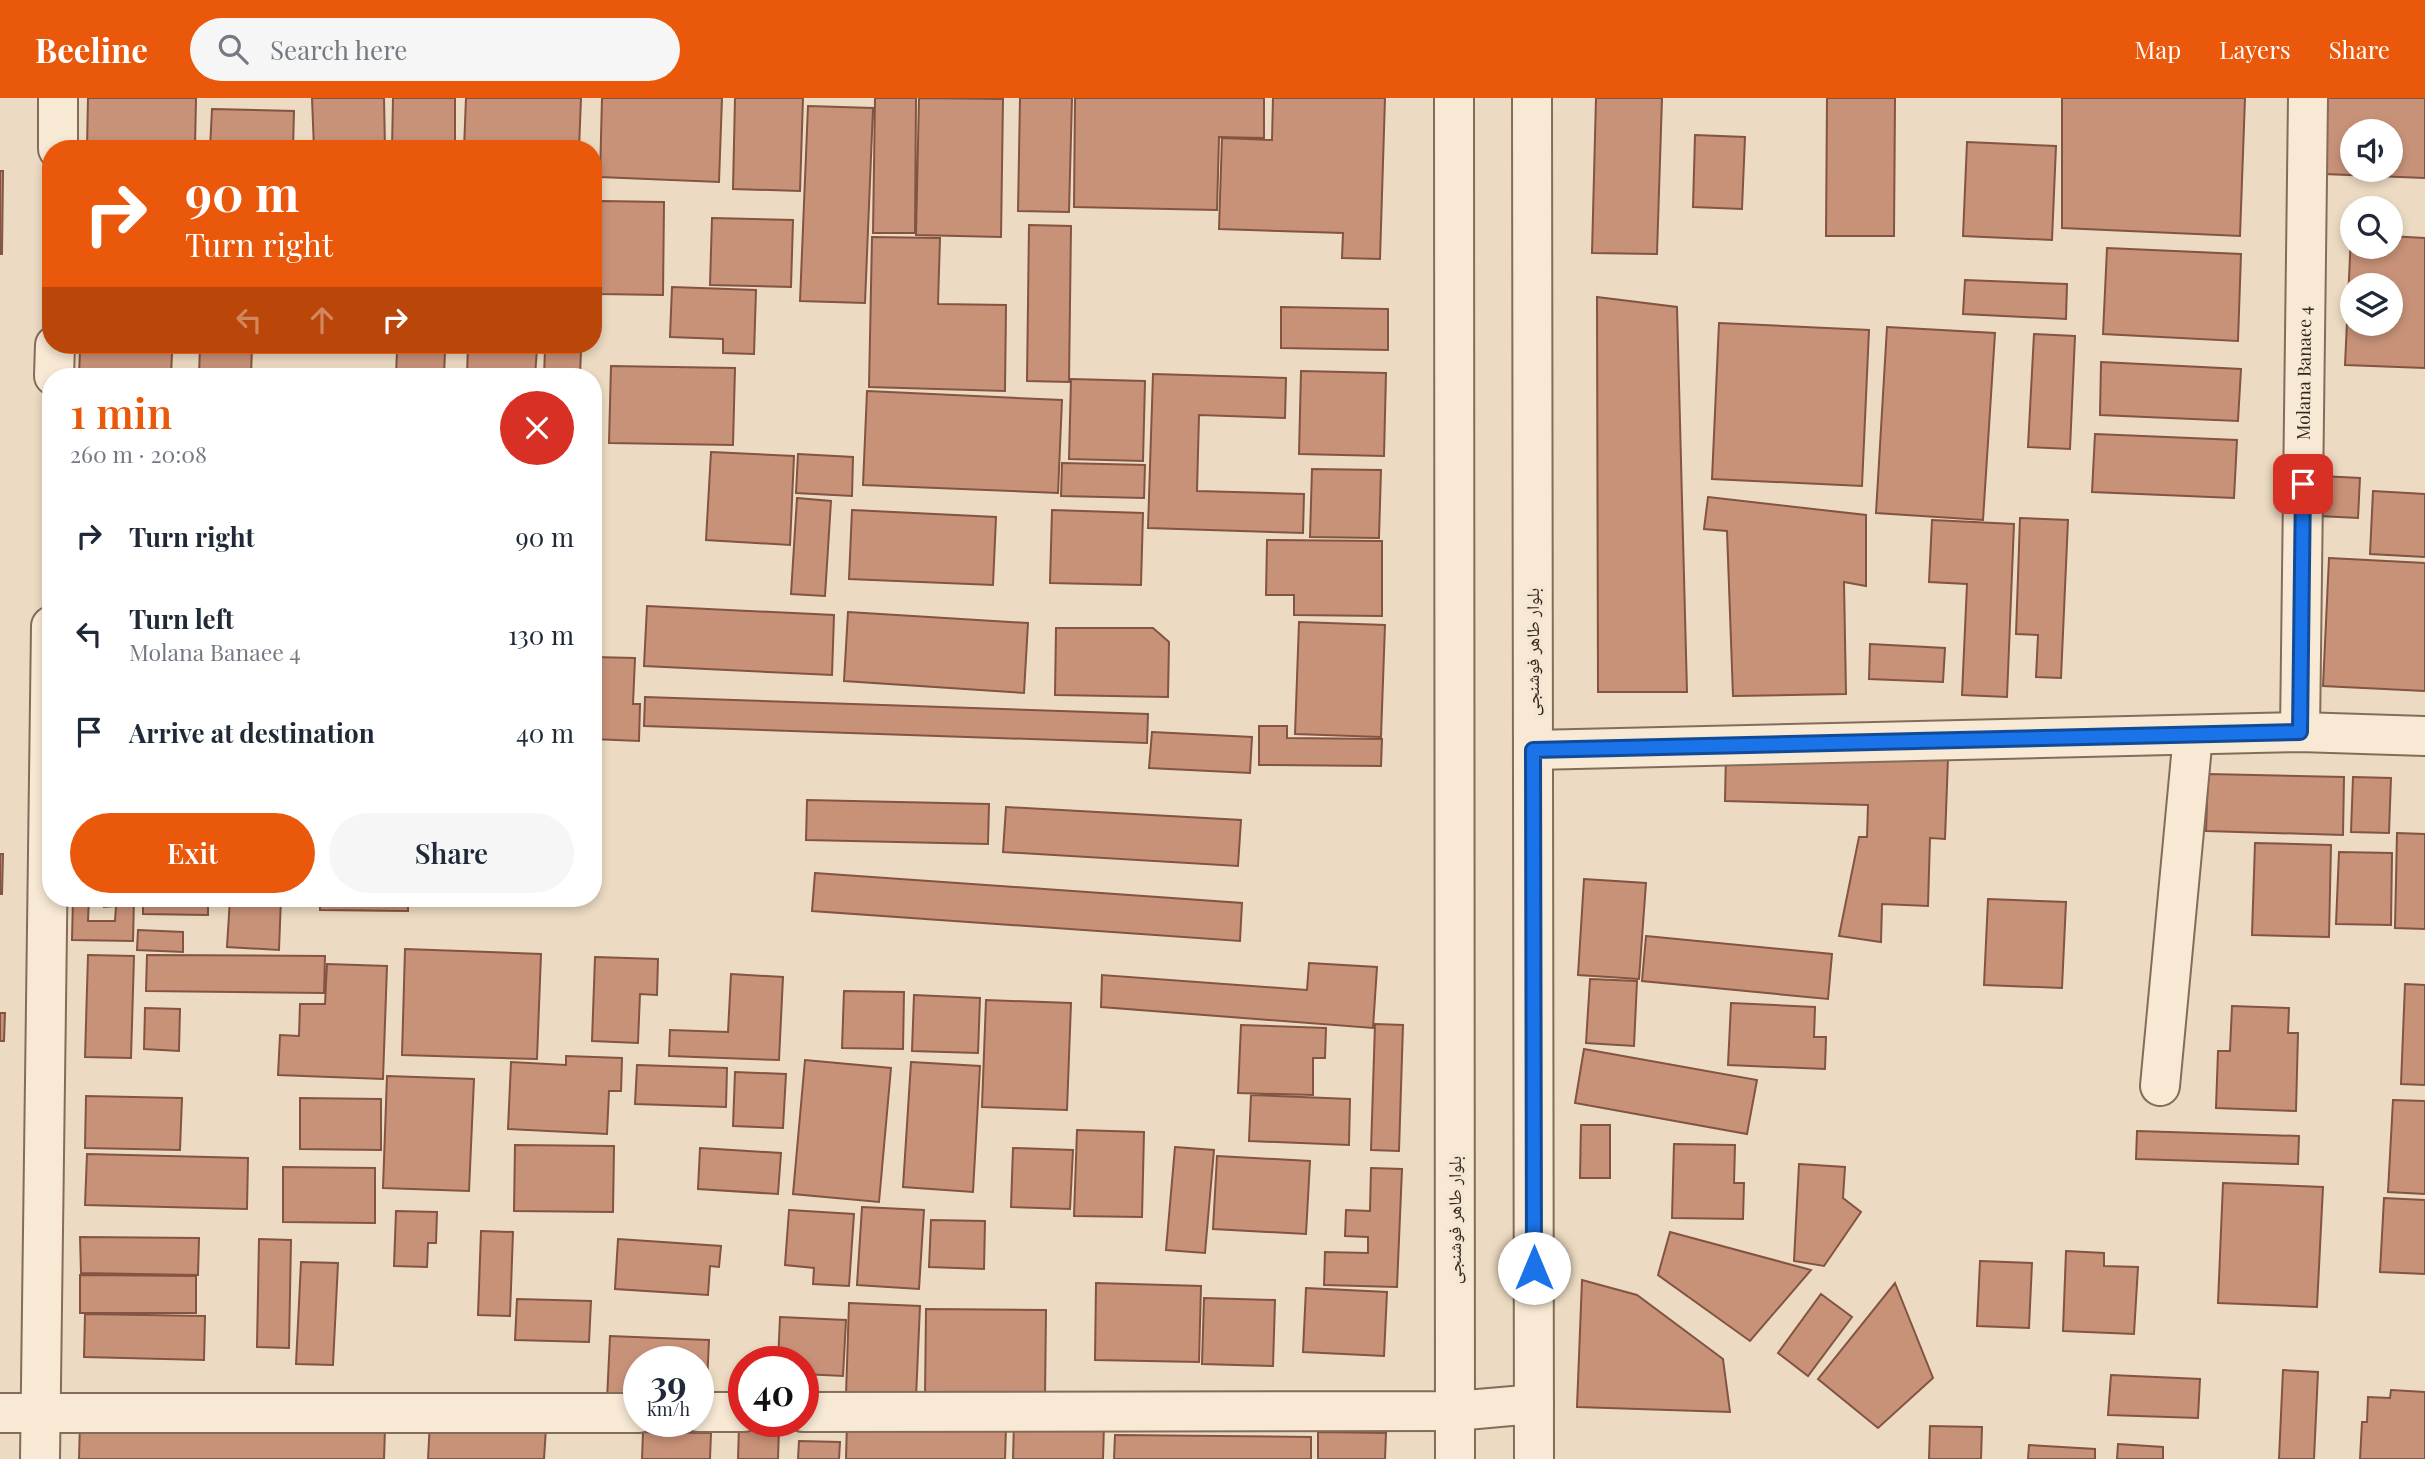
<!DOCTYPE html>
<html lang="en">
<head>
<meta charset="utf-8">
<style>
  :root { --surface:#fff; --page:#f6f6f7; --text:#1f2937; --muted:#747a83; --accent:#ea580c }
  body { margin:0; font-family:"Playfair Display","Noto Naskh Arabic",serif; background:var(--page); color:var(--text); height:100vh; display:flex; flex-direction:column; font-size:26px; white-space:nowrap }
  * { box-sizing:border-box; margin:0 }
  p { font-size:23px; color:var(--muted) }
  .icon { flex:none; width:38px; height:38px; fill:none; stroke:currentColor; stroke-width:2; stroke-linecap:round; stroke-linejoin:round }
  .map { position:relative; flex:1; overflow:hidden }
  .side { position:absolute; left:42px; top:270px; width:560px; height:539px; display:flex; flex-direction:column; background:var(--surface); border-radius:28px; box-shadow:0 4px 10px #0003 }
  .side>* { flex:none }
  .top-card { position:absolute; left:42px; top:42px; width:560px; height:214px; border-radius:28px; box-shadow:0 4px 10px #0003; background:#ea580c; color:#fff; overflow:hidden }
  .tools { position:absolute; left:2340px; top:21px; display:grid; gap:14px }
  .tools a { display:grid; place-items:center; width:63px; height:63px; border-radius:50%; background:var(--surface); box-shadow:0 4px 10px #0003; font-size:35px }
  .speed { position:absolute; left:623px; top:1248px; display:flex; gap:14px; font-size:35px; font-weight:700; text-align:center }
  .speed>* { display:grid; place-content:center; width:91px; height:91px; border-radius:50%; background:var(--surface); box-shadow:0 4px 10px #0003; line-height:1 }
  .speed small { font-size:18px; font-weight:400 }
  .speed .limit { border:10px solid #d22; background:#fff; color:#111 }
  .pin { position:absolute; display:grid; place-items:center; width:60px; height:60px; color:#fff; margin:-30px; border-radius:14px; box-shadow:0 4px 10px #0006 }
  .me { position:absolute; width:77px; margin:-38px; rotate:0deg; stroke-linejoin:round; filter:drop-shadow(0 0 5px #0008) }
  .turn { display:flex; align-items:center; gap:24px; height:147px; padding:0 28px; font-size:32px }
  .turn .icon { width:91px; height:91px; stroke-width:2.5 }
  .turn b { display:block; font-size:49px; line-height:60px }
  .lanes { display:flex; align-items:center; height:66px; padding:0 28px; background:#0003; justify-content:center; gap:35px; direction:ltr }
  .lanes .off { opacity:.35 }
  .round { display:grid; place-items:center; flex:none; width:74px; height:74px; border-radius:37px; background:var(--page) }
  .summary { display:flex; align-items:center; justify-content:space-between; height:119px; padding:0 28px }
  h1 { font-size:42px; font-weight:600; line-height:52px; color:var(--accent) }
  .primary-button { display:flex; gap:14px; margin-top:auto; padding:14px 28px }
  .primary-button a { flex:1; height:80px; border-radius:42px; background:var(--accent); color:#fff; font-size:28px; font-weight:600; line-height:80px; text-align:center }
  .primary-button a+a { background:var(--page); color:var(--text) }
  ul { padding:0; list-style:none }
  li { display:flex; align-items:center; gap:21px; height:98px; padding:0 28px }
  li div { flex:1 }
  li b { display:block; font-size:26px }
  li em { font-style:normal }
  header { display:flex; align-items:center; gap:42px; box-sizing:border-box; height:98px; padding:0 35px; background:var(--accent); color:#fff }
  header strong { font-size:33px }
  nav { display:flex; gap:38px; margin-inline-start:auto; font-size:24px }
  .search { width:490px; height:63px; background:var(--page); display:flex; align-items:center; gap:18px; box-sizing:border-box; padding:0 24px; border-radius:38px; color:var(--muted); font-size:26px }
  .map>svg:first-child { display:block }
  .building { fill:#c89279; stroke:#835441; stroke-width:2; fill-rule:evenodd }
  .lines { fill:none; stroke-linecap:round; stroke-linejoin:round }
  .minor-casing { stroke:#856c5a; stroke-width:42 }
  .minor { stroke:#f7e9d4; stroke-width:38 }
  .route-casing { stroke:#114b97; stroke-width:18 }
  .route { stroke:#1a73e8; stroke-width:12 }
  .labels { text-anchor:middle; stroke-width:7; stroke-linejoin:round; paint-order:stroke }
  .street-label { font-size:18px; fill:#35261d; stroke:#f4e6d1 }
</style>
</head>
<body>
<header>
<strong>Beeline</strong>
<div class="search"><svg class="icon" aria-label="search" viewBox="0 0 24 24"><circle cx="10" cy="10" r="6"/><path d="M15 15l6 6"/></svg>Search here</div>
<nav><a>Map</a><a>Layers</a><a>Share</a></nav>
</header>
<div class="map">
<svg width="2425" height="1361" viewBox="0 0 2425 1361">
  <rect width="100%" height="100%" fill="#ecdbc2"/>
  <path class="building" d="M88,0H196L195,51H87Z
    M312,0H384L385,51H314Z
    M393,0H455V51H392Z
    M466,0H581L579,51H464Z
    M602,0H722L719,84L600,79Z
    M735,0H803L800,93L733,91Z
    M875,0H916L915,135H873Z
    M919,0L1003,1L1001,139L916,137Z
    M1020,0H1072L1069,114L1018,113Z
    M1075,0H1264V40L1219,39L1217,112L1074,109Z
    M1273,0H1385L1380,161L1342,160L1343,135L1219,131L1222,40L1272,42Z
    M1596,0H1662L1657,156L1592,155Z
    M1827,0H1895L1894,138H1826Z
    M2062,0H2245L2240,138L2062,130Z
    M2328,0H2425V80L2324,76ZM2352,33H2390V72H2352Z
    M808,8L873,10L865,205L800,203Z
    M212,11L294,13L293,51H210Z
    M1695,37L1745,39L1742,111L1693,109Z
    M1967,44L2056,48L2052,142L1963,138Z
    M0,73H3L2,156H0Z
    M601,103L664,104L663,197L600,196Z
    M712,120L793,122L791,189L710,187Z
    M1029,127L1071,128L1069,284L1027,283Z
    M2351,137L2352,149H2390V138L2425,140V270L2345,267ZM2352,187H2390V226H2352Z
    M872,139L940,140L938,206L1006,207L1005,293L869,289Z
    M2107,150L2241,156L2238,243L2103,236Z
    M1965,182L2067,186L2066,221L1963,216Z
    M672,189L756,192L754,256L723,255V241L670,239Z
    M1597,199L1677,209L1687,594H1598Z
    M1281,209L1388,211V252L1281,250Z
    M1719,225L1869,232L1862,388L1712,381Z
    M1887,229L1995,235L1983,422L1876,415Z
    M2034,236L2075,238L2070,351L2028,349Z
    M468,247L537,251L535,278H467Z
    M536,247H580L579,249L536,248Z
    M200,248L252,249L251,278H199Z
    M545,251L581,252L580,278H544Z
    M80,252L172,255L171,278H79Z
    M397,252L445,253L444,278H396Z
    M2101,264L2241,271L2238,323L2100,317Z
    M611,268L735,270L733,347L609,345Z
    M1301,273L1386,275L1384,358L1299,356Z
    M1153,276L1286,280L1285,320L1199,317L1197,393L1304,396L1303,435L1148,430Z
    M1071,281L1145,283L1143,363L1069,361Z
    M867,293L1062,302L1058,395L863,387Z
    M2095,336L2237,342L2234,400L2092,394Z
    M711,354L794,358L790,447L706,442Z
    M798,356L853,359L852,398L796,395Z
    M1062,365L1145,367L1144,400L1061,398Z
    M1312,371L1381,372L1379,440L1310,439Z
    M2321,378L2360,380L2358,420L2319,418Z
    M2373,393L2425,396V459L2370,456Z
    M1708,399L1866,417V488L1844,484L1846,596L1733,598L1727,433L1704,431Z
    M797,400L831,403L825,498L791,496Z
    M852,412L996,419L993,487L849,481Z
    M1052,412L1143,415L1141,487L1050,485Z
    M2020,420L2068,422L2061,580L2036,579L2038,537L2016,536Z
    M1932,422L2014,426L2007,599L1962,597L1967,486L1929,484Z
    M1267,442L1382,443V518L1294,517V497H1266Z
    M2329,460L2425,465V593L2323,588Z
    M647,508L834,517L832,577L644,568Z
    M848,514L1028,525L1024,595L844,583Z
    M1299,524L1385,527L1381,639L1295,636Z
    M1056,530H1153L1169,544L1168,599L1055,597Z
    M1870,546L1945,550L1943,584L1869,581Z
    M593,559L635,560L633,606H640L639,643L593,641Z
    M645,599L1148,616L1147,645L644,628Z
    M1259,628H1287V640L1382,641L1381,668L1259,667Z
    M1152,634L1252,639L1250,675L1149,670Z
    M1726,654L1948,660L1945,741L1930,740L1928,808L1882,806L1881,844L1839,838L1859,739H1867L1868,707L1725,703Z
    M2208,676L2344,679L2343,737L2206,733Z
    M2353,679L2391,680L2389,735L2351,734Z
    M807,702L989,706L988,746L806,742Z
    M1006,709L1241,722L1238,768L1003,754Z
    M2397,735L2425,736V831L2395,830Z
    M2255,745L2331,747L2329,839L2252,837Z
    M2339,754L2392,755L2391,827L2336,826Z
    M0,756H3L2,796H0Z
    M815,775L1242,805L1240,843L812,813Z
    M1584,781L1646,785L1639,881L1578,877Z
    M73,800H89L88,823H115L116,808L104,809V800H134L133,843L72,842Z
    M143,800H208V817L143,816Z
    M230,800H281L279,852L227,849Z
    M320,800H408V813L320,812Z
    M1988,801L2066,804L2062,890L1984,887Z
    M138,832L183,834V854L137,852Z
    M1646,838L1832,856L1828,901L1642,883Z
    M405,851L541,856L537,961L402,957Z
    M88,857L134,858L131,960L85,959Z
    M147,857L325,858L324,895L146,893Z
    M595,859L658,861L657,897L640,896L638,945L592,943Z
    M1309,865L1377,869L1373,930L1101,909L1102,877L1307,892Z
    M327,866L387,868L383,981L278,977L280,937L299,938L300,906H325Z
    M731,876L783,879L779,962L669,958L670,932L728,934Z
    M1590,881L1637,883L1634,948L1586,945Z
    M2405,886L2425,887V987L2401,986Z
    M844,893L904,894L903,951L842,950Z
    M914,897L980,900L978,955L912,953Z
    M986,902L1071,905L1067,1012L982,1009Z
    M1731,905L1815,909L1814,939H1826L1825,971L1728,967Z
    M2232,908L2289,910L2288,935H2298L2296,1013L2216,1010L2218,953H2230Z
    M145,910L180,911L179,953L144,951Z
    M0,915H5L4,943H0Z
    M1375,926L1403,927L1399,1053L1371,1052Z
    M1241,927L1326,930L1325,960H1313V997L1238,995Z
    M1584,951L1757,982L1747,1036L1575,1005Z
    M566,958L622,960L621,993H609L607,1036L508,1031L511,964L566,967Z
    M805,962L891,970L879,1104L793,1096Z
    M911,964L980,968L973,1094L903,1089Z
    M637,967L727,970L726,1009L635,1006Z
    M735,974L786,976L783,1030L733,1028Z
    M387,978L474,981L469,1093L383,1090Z
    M1251,997L1350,1001L1349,1047L1249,1043Z
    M86,998L182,1000L180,1052L85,1050Z
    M300,1000L381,1001V1052L300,1051Z
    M2393,1002L2425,1003V1096L2388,1094Z
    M1581,1027H1610V1080H1580Z
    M1077,1032L1144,1034L1142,1119L1074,1118Z
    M2137,1033L2299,1038L2298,1066L2136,1061Z
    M1674,1046L1735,1047L1734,1085H1744L1743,1121L1672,1120Z
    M515,1047L614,1048L613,1114L514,1113Z
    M1175,1049L1214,1052L1205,1155L1166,1152Z
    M700,1050L781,1055L778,1096L698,1091Z
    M1013,1050L1073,1052L1070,1111L1011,1109Z
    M87,1056L248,1060L247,1111L85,1107Z
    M1217,1058L1310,1063L1306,1136L1213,1131Z
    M1799,1066L1845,1069L1843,1100L1861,1114L1824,1168L1794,1163Z
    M283,1069L375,1070V1125L283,1124Z
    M1371,1070L1402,1071L1397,1189L1324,1187L1325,1154L1368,1155V1139L1345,1138L1346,1112L1370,1113Z
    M2223,1085L2323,1089L2317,1209L2218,1205Z
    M2384,1100L2425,1102V1176L2380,1174Z
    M862,1109L924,1112L919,1191L857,1187Z
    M789,1112L854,1116L849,1188L813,1186L814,1170L785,1167Z
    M396,1113L437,1114L436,1145H428L427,1169L394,1168Z
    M931,1122L985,1123L984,1171L929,1169Z
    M481,1133L513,1134L510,1218L478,1217Z
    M1670,1134L1811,1172L1750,1243L1658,1177Z
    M80,1139L199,1140L198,1177L81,1175Z
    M259,1141L291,1142L289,1250L257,1249Z
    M618,1141L721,1148L719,1169L710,1168L708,1197L615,1191Z
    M2066,1153L2104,1155V1168L2138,1169L2134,1236L2063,1233Z
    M1980,1163L2032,1165L2029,1230L1977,1228Z
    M301,1164L338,1165L333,1267L296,1266Z
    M80,1177L196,1178V1215H80Z
    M1582,1182L1637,1197L1723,1261L1730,1314L1577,1309Z
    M1096,1185L1201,1188L1199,1264L1095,1262Z
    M1895,1185L1933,1280L1878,1330L1818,1281Z
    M1306,1190L1387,1194L1384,1258L1303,1254Z
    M1821,1196L1852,1219L1808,1278L1778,1255Z
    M1204,1200L1275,1202L1273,1268L1202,1266Z
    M517,1201L591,1203L589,1244L515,1242Z
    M849,1205L920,1208L916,1300L846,1297Z
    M926,1211L1046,1212L1045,1300L925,1299Z
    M85,1216L205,1218L204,1262L84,1259Z
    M780,1219L846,1222L843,1278L803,1276V1264H778Z
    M610,1238L709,1242L706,1306L698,1305V1264H639V1303L607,1302Z
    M2283,1272L2318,1274L2314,1361H2279Z
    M2111,1277L2200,1281L2198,1320L2108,1317Z
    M2391,1292L2425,1294V1361H2360L2362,1324H2367L2368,1299L2390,1300Z
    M430,1323L546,1330L544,1361H428Z
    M847,1324L1006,1329L1005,1361H846Z
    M1014,1324L1104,1326L1103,1361H1013Z
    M80,1325L385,1331L384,1361H79Z
    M739,1328L779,1329L778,1361H738Z
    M1930,1328L1982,1329L1981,1361H1929Z
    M643,1334L711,1335L710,1361H642Z
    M1318,1334L1386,1335L1385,1361H1318Z
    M1115,1337L1311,1339V1361H1114Z
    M799,1343L840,1344L839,1361H798Z
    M2118,1346L2163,1349V1361H2117Z
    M2029,1347L2095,1351V1361H2028Z"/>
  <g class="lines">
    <g class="minor-casing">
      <g id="minor">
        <path d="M1454,0L1455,1361"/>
        <path d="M1532,0L1534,1361"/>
        <path d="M58,51V0"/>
        <path d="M54,278L55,247"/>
        <path id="s1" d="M2300,634L2308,0"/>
        <path d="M1533,652L2300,634L2425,638"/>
        <path d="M2160,988L2193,637"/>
        <path d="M698,1314H744"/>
        <path d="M803,1314L1455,1313L1534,1306"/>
        <path d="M0,1315H639"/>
        <path d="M40,1361L51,528"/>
      </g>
    </g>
    <use href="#minor" class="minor"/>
  </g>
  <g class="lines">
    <g class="route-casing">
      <path id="route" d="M1534,1170L1533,652L2300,634L2303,386"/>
    </g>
    <use href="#route" class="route"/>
  </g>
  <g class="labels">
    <g class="street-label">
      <text dy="6" stroke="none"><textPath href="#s1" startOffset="359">Molana Banaee 4</textPath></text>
      <text transform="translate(1533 554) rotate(-90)" y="6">بلوار طاهر فوشنجی</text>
      <text transform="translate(1455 1122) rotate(-90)" y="6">بلوار طاهر فوشنجی</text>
    </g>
  </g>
</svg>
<div class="tools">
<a><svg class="icon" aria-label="sound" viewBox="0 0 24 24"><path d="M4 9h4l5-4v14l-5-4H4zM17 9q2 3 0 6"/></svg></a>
<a><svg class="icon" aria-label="search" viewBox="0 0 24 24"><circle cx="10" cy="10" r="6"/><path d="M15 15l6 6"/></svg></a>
<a><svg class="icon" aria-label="layers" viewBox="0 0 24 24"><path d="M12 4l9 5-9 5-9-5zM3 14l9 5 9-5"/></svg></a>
</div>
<div class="speed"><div>39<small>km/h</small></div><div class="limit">40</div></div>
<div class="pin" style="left:2303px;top:386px;background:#d93025"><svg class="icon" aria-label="arrive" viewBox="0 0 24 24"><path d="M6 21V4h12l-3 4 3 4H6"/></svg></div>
<svg class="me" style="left:1534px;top:1170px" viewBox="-20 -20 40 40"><circle r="19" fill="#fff"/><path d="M0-13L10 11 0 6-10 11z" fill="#1a73e8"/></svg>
<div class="top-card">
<div class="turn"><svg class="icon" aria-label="right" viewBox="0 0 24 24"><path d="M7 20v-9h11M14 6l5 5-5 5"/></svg><div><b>90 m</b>Turn right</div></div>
<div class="lanes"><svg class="icon off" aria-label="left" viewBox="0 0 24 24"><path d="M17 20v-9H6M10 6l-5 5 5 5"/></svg><svg class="icon off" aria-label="ahead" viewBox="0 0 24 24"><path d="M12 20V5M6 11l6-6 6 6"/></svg><svg class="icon" aria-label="right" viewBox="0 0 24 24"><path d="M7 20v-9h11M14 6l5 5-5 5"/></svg></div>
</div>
<section class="side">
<div class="summary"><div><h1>1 min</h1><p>260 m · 20:08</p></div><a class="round" style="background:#d93025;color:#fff"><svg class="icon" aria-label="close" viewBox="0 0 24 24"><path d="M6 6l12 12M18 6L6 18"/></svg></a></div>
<ul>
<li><svg class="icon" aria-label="right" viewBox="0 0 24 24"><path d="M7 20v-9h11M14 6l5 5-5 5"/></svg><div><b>Turn right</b></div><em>90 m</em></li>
<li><svg class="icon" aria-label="left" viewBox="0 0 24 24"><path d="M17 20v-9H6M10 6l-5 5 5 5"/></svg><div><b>Turn left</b><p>Molana Banaee 4</p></div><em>130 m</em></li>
<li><svg class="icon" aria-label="arrive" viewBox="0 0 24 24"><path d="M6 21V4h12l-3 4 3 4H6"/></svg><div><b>Arrive at destination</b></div><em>40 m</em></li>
</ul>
<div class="primary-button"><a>Exit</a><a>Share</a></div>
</section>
</div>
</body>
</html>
